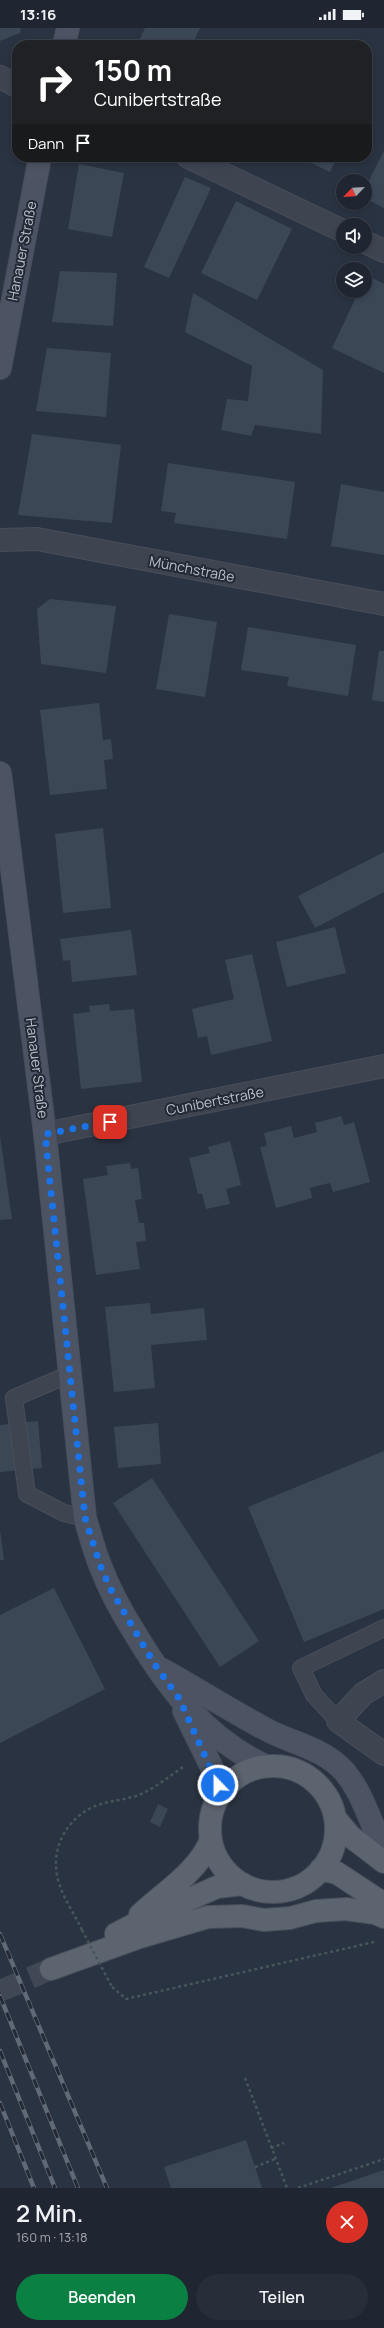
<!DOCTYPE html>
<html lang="de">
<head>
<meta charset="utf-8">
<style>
  :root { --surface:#202631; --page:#282e39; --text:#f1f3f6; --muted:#a2a5ab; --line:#3d434d; --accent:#0b8043 }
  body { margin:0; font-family:Manrope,sans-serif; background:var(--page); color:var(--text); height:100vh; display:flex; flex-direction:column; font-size:15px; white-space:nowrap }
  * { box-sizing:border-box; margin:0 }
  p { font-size:13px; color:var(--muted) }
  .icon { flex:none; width:22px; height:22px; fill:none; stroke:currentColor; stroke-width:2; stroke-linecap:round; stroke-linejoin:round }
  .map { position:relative; height:2160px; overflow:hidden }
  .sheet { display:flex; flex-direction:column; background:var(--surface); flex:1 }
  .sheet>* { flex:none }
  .hud { position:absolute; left:12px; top:12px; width:360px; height:122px; border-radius:16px; box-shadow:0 2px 6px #0003,0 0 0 1px var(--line); background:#202124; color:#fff; overflow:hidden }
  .needle { width:26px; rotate:245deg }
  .buttons { position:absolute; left:336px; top:146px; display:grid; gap:8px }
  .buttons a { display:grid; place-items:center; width:36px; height:36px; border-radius:50%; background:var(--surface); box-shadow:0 2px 6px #0003,0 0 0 1px var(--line); font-size:20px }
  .pin { position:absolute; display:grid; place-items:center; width:34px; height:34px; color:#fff; margin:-17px; border-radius:8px; box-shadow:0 2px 6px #0006 }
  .me { position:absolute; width:44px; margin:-22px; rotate:338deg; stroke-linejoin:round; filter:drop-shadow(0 0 3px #0008) }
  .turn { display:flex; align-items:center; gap:14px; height:84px; padding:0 16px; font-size:18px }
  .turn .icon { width:52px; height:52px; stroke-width:2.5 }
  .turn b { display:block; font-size:28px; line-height:34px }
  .then { display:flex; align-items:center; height:38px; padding:0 16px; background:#0003; gap:8px; font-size:15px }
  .round { display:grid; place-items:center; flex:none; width:42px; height:42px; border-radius:21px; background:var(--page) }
  .head { display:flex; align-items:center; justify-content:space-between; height:68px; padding:0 16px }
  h1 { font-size:24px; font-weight:600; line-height:30px }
  .button { display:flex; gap:8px; margin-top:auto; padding:8px 16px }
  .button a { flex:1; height:46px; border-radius:24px; background:var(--accent); color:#fff; font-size:16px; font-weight:600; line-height:46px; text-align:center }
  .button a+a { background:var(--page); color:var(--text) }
  .status { display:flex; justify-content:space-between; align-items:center; height:28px; padding:0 20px; background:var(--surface); direction:ltr }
  .status svg { height:11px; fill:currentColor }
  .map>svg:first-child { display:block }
  .building { fill:#3c4756 }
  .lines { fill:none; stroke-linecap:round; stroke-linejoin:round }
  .primary-tunnel { stroke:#404856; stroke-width:22; stroke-dasharray:22 11; stroke-linecap:butt }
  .service-casing { stroke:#484e5a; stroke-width:18 }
  .minor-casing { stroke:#484e5a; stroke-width:24 }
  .secondary-casing { stroke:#484e5a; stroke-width:24 }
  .primary-casing { stroke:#484e5a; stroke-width:24 }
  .path { stroke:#45575a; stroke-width:2.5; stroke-dasharray:3 3; stroke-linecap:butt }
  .service { stroke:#3e4551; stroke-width:16 }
  .minor { stroke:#3e4551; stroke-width:22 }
  .secondary { stroke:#4c5463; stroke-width:22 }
  .primary { stroke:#5c6470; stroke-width:22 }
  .rail-casing { stroke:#616977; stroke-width:4.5 }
  .rail { stroke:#232a36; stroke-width:3; stroke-dasharray:9; stroke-linecap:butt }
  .path-bridge { stroke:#45575a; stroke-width:2.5; stroke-dasharray:3 3; stroke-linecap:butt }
  .route { stroke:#1a73e8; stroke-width:7; stroke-dasharray:0 12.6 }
  .labels { text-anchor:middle; stroke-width:4; stroke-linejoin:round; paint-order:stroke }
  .street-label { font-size:14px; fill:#bbc1cb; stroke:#232a36 }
</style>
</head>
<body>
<div class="status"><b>13:16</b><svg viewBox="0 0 49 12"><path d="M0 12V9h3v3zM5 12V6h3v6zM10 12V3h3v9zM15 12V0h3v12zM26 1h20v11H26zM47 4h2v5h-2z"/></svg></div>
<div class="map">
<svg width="384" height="2160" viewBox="0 0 384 2160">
  <rect width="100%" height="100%" fill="#2a3341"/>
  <path class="building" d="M0,0H21L20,5L0,13Z
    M145,0H200L192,17H137Z
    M384,123V180L365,170V160Z
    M299,129H337L330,144Z
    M79,136L124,145L112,209L68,201Z
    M185,149L211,160L169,250L144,239Z
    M236,173L292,201L257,272L201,245Z
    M60,243L117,245L113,298L52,294Z
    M367,247L384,256V345L332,320L359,263H365Z
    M193,265L323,342L321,406L255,397L251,408L221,402L227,371L248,373L252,338L185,304Z
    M47,320L111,325L106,389L36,383Z
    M32,406L121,417L112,495L18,487Z
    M168,435L295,454L287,511L174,495L176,485L161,483Z
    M341,456L384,464V527L331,518Z
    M50,571L116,578L106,645L41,636L37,581Z
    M169,586L217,594L205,669L156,661Z
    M248,599L356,617L348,668L287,658L289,649L241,642Z
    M379,623H384V674L372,672Z
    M99,675L103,712L111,711L113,731L104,732L107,761L50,767L40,682Z
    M103,800L111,880L63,885L55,806Z
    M384,824V864L315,900L298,868Z
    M335,899L346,945L287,959L276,914Z
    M131,902L137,947L72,954L70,932L63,933L60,911Z
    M252,926L272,1013L211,1027L207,1008L198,1010L192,981L234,971L225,932Z
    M109,976L110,983L134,981L142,1054L81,1061L73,986L90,984L89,978Z
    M341,1088L344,1097L354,1094L370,1154L333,1164L330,1155L321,1157L310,1160L312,1170L276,1180L260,1119L267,1118L264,1105L291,1098L294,1110L317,1104L315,1095Z
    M0,1108L12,1191L0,1192Z
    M230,1113L241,1157L226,1161L230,1176L206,1181L202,1166H198L189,1130L210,1125L208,1119Z
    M130,1135L131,1141L138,1140L142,1171L135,1172L139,1195H144L146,1213L136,1214L140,1241L96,1247L83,1151L108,1147L106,1138Z
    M150,1275L151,1286L204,1280L207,1312L151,1317L155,1360L114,1364L105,1279Z
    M38,1393L42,1440L0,1444V1397Z
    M158,1395L161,1436L118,1440L114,1399Z
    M384,1423V1581L304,1614L248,1479Z
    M152,1450L259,1613L220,1639L113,1475Z
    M0,1502L4,1532H0Z
    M54,1560L105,1661L0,1715V1587Z
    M158,1776L168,1781L160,1799L150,1794Z
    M246,2112L262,2160H171L164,2139Z
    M384,2142V2160H331Z"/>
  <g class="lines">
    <path class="primary-tunnel" d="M0,1963L51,1941"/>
    <g class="service-casing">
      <path id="service" d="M70,1346L14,1370L27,1466L64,1485L85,1490
        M338,1693L314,1667L301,1640L384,1600"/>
    </g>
    <g class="minor-casing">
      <path id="minor" d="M0,49L17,58
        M188,129L343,203
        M365,214L384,223
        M0,512L37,511L384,576
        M45,1106L384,1038
        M384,1653L363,1666L338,1693L384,1726"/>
    </g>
    <g class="secondary-casing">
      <path id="secondary" d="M64,17L68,0
        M0,340L40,129
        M0,745L45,1106L85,1490C90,1506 94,1522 100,1537C109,1561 122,1585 136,1607C168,1660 208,1713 266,1738
        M161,1641C197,1661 233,1684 269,1703C295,1716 324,1721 344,1743C363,1765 371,1797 384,1822
        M184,1683L216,1748L221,1765"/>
    </g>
    <g class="primary-casing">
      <path id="primary" d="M210 1801a63 63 0 1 1 126 0a63 63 0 1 1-126 0Z
        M335,1790L350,1808L384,1834
        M321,1841L337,1845L384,1876
        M140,1887C165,1863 197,1845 211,1812
        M116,1906L151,1888L217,1859L243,1856
        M51,1941L140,1909L208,1889L242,1888L264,1892L290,1890L316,1883L346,1881L375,1885L384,1889"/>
    </g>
    <path class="path" d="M82,1902C75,1887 65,1873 60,1858C49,1828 61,1797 89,1781C103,1773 120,1773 136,1768C153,1762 168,1749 183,1739
      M112,1959L126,1971L374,1914
      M245,2050L287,2160
      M271,2120L284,2115
      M255,2139L275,2131
      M298,2160L384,2131"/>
    <use href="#service" class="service"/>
    <use href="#minor" class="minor"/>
    <use href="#secondary" class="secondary"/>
    <use href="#primary" class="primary"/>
    <g class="rail-casing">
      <path id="rail" d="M0,1906L107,2160
        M0,1968L78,2160
        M0,2023L55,2160
        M0,2075L34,2160"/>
    </g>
    <use href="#rail" class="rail"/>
    <path class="path-bridge" d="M82,1902L112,1959"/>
  </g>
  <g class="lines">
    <path class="route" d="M110,1094L45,1106L85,1490L100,1537L110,1560L155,1637L179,1670L218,1757"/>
  </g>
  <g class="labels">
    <g class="street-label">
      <text transform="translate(22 223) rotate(-79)" y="5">Hanauer Straße</text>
      <text transform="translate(192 541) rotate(11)" y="5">Münchstraße</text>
      <text transform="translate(37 1040) rotate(83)" y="5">Hanauer Straße</text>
      <text transform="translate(215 1073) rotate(-11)" y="5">Cunibertstraße</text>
    </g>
  </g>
</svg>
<div class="buttons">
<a><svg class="needle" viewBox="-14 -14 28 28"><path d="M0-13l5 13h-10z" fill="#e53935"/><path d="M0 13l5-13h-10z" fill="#a2a5ab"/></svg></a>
<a><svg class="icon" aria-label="sound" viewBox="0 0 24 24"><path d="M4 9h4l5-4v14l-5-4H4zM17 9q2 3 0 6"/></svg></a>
<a><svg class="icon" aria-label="layers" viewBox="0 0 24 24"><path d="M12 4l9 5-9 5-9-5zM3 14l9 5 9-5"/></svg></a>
</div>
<div class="pin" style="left:110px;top:1094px;background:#d93025"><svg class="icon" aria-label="arrive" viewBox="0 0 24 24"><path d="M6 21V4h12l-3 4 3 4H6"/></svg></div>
<svg class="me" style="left:218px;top:1757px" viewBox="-20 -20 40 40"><circle r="17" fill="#1a73e8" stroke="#fff" stroke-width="3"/><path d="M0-11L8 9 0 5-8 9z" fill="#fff"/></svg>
<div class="hud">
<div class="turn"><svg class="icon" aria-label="right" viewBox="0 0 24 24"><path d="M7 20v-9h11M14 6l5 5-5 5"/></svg><div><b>150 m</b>Cunibertstraße</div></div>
<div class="then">Dann<svg class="icon" aria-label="arrive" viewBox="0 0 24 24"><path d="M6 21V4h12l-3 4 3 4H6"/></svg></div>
</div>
</div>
<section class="sheet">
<div class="head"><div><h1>2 Min.</h1><p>160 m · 13:18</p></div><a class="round" style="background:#d93025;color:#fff"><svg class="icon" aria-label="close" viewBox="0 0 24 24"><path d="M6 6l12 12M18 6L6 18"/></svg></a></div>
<div class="button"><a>Beenden</a><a>Teilen</a></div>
</section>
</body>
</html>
